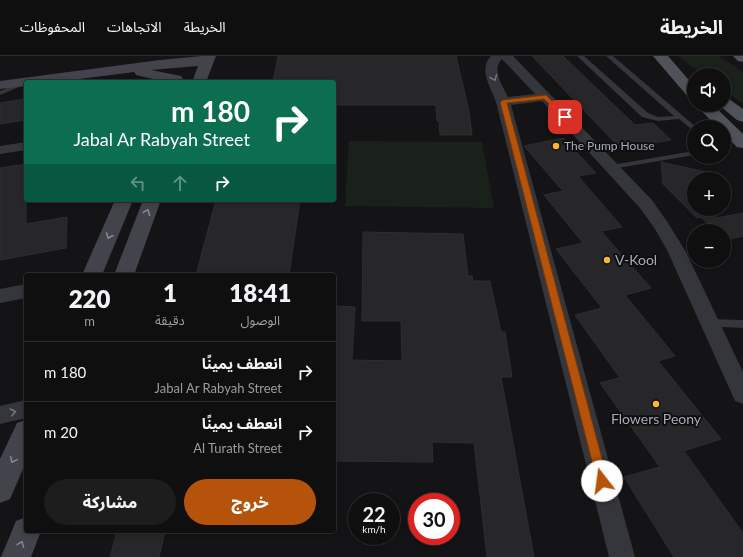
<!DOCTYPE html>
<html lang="ar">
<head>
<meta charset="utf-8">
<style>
  :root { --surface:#0f0f10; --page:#1d1d1e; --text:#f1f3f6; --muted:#9b9c9f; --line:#2f2f30; --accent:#b45309 }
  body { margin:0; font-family:Lato,"Noto Sans Arabic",sans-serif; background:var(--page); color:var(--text); direction:rtl; height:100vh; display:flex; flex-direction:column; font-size:15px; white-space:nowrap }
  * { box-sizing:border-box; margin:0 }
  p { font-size:13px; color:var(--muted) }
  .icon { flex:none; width:22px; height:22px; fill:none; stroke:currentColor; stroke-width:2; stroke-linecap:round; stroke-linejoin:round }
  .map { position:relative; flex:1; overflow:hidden; direction:ltr }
  .drawer { position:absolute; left:24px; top:217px; width:312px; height:260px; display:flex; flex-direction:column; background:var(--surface); border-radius:4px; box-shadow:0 2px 6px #0003,0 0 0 1px var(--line); direction:rtl }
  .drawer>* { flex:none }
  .top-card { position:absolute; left:24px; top:24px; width:312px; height:122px; border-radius:4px; box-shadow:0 2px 6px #0003,0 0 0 1px var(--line); direction:rtl; background:#0b6e4f; color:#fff; overflow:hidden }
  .buttons { position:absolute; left:687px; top:12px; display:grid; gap:8px }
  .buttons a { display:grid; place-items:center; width:44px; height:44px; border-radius:50%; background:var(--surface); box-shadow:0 2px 6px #0003,0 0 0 1px var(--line); font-size:20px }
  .speed { position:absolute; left:348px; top:437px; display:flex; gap:8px; font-size:20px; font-weight:700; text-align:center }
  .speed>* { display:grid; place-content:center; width:52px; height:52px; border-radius:50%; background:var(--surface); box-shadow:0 2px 6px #0003,0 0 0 1px var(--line); line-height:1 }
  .speed small { font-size:10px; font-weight:400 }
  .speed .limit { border:6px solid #d22; background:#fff; color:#111 }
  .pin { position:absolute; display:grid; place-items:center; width:34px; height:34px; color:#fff; margin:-17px; border-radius:8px; box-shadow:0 2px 6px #0006 }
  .me { position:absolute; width:44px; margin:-22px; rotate:345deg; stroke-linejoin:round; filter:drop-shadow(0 0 3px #0008) }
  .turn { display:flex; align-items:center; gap:14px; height:84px; padding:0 20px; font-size:18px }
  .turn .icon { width:52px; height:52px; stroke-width:2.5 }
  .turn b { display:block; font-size:28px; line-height:34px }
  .lanes { display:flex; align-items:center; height:38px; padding:0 20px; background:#0003; justify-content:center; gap:20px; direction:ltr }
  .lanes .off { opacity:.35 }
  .eta { display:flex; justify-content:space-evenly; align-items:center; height:68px; text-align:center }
  .eta b { font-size:24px; font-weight:800; line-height:28px }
  .button { display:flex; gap:8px; margin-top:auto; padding:8px 20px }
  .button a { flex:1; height:46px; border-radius:24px; background:var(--accent); color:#fff; font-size:16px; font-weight:800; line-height:46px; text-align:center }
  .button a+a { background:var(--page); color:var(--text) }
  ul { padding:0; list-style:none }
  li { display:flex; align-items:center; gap:12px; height:60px; padding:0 20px; border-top:1px solid var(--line) }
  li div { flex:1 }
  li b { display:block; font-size:15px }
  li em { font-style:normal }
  header { display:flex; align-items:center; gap:24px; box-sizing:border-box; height:56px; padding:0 20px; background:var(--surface); border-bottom:1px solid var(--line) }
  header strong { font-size:19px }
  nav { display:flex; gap:22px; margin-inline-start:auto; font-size:14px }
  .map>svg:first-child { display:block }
  .green { fill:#1a211b }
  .building { fill:#27272a; stroke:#2e2e32 }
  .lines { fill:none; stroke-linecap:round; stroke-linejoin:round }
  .lane { fill:#35363b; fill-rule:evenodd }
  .street { fill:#35363b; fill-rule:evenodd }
  .secondary { fill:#43444b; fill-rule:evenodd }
  .primary { fill:#50525a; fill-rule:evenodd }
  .oneway { stroke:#73767f }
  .oneway2 { stroke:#838691 }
  .route { fill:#b45309; stroke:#753606 }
  .poi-dot { fill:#fbb727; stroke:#0f0f11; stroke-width:1.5 }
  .labels { text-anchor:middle; stroke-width:4; stroke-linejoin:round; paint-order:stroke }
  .far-poi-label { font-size:12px; fill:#a5aab7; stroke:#0f0f11; text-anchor:start }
  .poi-label { font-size:14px; fill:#a5aab7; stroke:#0f0f11; text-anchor:start }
</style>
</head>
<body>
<header>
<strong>الخريطة</strong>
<nav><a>الخريطة</a><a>الاتجاهات</a><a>المحفوظات</a></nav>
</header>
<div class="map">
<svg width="743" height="501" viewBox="0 0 743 501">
  <rect width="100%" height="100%" fill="#141416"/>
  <path class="green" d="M678,0H719L743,16V48L724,34V19H703Z
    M349,85L482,86L494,152L345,150Z"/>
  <path class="building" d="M278,0H456L469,55L472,79H440L439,65H437L436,49H334V26H273Z
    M532,0H563L635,69L653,67L671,84L620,92Z
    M26,43V64L0,68V47Z
    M563,82L596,117L578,120L622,171L601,175L651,232L625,239L675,300L658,305L721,383L684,395L743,477V501H674L624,421L660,411L600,327L620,322L575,259L602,252L556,193L583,187L544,139L563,135L524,90Z
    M661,106L710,117L711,123H694V153H715L716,162L743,157V180L726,184L724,183V175H716L701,161L697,162L663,128Z
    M26,108V168L67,161L66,192L0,204V112Z
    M216,144H300L289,219H196Z
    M363,176L463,178L468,220H472L473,225H490L501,276H505L512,321H501L534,501H487L474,387L432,386L433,406L334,405V250L355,251L352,304L402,305L401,265H362Z
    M117,475H165L159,501H110Z"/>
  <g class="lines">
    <path class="lane" d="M577,0H584L648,57L658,61L674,60L606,0H613L696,71H694V75L679,63L658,65L642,61Z
      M24,25L29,26H26V28L0,39V35Z
      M694,95V99L612,113L608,111L612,109Z
      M709,263L743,264V272L705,270L704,267L705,264Z"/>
    <path class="street" d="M491,0H513L652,144L668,167L686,196L743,316V348L735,345L668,196L655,173L640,152L542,45L511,49L635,501H609L496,46C491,32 478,13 491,0ZM502,3L535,38L508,41C503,31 491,13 502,3Z
      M26,86V94L0,98V90Z
      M26,228V242L0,247V233Z
      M26,344V362L0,368V350Z"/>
    <path class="secondary" d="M202,0H216L206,26H192L198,10L151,14L181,20L183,23L181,26C166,26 151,23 136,19L134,16L56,26H26V30L0,33V25L160,4Z
      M115,144H133L102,219H82Z
      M143,144H161L134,219H114Z
      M26,364V406L10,443L0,447V403L17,367Z
      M26,461V475H41L31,501H1L16,465Z"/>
    <path class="primary" d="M653,0H668L694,30V44L689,42Z
      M733,0H743V6L738,5Z
      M724,41L729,43L743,53V66L737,64L719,49H724Z
      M696,49H713L743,78V92L737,91L724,78V71H717Z"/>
  </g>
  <defs><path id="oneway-chevron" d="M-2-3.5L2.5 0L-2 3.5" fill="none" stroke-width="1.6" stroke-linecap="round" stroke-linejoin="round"/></defs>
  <g class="oneway">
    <use href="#oneway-chevron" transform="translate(494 22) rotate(69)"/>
    <use href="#oneway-chevron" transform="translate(13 356) rotate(-13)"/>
  </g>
  <g class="oneway2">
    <use href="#oneway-chevron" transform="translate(147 156) rotate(-68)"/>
    <use href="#oneway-chevron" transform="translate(109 180) rotate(113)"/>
    <use href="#oneway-chevron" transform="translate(13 404) rotate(114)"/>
    <use href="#oneway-chevron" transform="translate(21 488) rotate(-69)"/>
  </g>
  <path class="route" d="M546,39L567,59V62H562L544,43L507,47L608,425L607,429L602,430L598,429L597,425L500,46L503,44Z"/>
  <g class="poi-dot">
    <circle cx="556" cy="90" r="4"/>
    <circle cx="607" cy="204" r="4"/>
    <circle cx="656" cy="348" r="4"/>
  </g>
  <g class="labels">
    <g class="far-poi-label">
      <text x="564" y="94">The Pump House</text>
    </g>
    <g class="poi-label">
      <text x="615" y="209">V-Kool</text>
      <text x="656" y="368" text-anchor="middle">Flowers Peony</text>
    </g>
  </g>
</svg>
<div class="buttons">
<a><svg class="icon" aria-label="sound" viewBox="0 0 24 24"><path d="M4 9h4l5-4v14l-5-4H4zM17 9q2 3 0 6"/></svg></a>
<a><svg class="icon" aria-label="search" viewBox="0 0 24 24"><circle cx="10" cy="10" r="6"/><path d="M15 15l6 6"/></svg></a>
<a>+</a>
<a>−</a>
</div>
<div class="speed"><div>22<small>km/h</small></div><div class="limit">30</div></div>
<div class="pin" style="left:565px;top:61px;background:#d93025"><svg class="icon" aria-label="arrive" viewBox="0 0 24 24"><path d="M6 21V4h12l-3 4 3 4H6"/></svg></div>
<svg class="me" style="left:602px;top:425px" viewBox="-20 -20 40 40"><circle r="19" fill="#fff"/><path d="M0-13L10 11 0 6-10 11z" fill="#b45309"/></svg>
<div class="top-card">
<div class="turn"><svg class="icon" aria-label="right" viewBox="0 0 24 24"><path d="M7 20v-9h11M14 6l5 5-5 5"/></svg><div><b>180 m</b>Jabal Ar Rabyah Street</div></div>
<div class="lanes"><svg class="icon off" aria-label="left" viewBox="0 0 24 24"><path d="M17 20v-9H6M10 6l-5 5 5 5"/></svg><svg class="icon off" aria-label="ahead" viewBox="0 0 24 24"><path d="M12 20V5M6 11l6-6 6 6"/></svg><svg class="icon" aria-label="right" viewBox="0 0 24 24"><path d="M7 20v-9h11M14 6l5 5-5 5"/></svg></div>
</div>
<section class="drawer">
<div class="eta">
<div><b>18:41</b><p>الوصول</p></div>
<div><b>1</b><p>دقيقة</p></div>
<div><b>220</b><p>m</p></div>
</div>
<ul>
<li><svg class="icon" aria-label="right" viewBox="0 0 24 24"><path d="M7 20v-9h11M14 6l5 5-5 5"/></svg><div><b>انعطف يمينًا</b><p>Jabal Ar Rabyah Street</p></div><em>180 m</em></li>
<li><svg class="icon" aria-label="right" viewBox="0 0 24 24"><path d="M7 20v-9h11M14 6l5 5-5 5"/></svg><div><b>انعطف يمينًا</b><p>Al Turath Street</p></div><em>20 m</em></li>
</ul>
<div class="button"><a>خروج</a><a>مشاركة</a></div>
</section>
</div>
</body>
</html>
